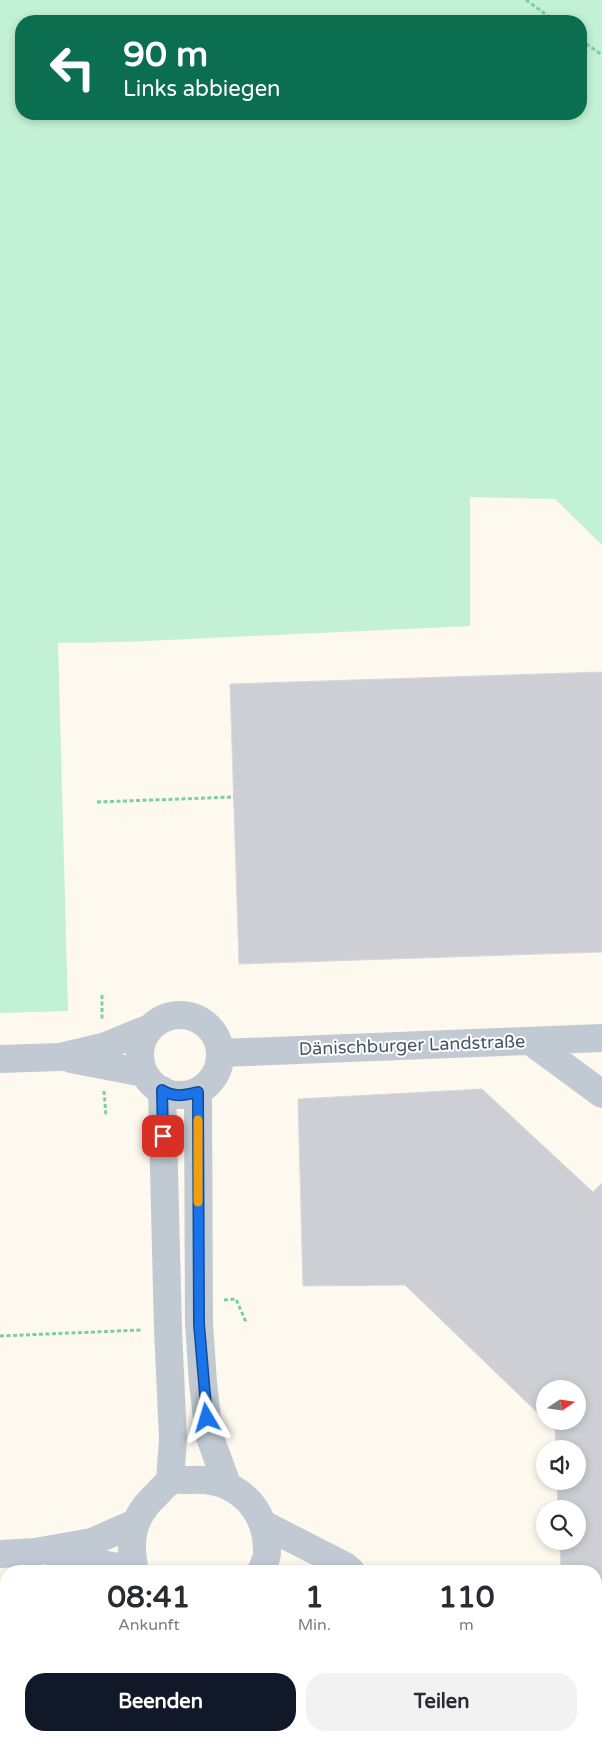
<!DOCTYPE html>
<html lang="de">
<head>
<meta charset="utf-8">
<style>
  :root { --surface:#fff; --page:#f2f2f3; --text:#2b2b33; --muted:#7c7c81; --accent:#111827 }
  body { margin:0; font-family:"Varela Round",sans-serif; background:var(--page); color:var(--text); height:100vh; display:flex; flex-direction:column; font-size:19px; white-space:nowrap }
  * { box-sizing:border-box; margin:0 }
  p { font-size:16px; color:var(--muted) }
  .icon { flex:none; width:28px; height:28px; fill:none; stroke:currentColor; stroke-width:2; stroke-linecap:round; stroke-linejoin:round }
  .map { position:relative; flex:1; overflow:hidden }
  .panel { position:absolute; left:0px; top:1565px; width:602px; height:176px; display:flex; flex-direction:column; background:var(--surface); border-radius:20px 20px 0 0; box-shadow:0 2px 8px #0003 }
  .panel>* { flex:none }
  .banner { position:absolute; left:15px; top:15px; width:572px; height:105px; border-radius:20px; box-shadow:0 2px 8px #0003; background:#0b6e4f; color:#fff; overflow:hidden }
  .needle { width:32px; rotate:77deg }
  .fabs { position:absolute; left:536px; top:1380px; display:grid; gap:10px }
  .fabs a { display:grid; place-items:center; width:50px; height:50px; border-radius:50%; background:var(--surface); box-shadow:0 2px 8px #0003; font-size:25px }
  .pin { position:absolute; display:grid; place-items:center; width:42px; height:42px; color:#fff; margin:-21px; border-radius:10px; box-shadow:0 2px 8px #0006 }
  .me { position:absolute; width:55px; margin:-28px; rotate:353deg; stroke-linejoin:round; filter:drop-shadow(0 0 4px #0008) }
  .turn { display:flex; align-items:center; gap:18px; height:105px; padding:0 25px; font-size:22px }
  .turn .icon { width:65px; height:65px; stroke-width:2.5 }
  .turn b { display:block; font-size:35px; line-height:42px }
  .eta { display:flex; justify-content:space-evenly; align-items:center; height:85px; text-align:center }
  .eta b { font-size:30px; font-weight:700; line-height:35px }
  .button { display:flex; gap:10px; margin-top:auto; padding:10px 25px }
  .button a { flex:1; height:58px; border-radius:20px; background:var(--accent); color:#fff; font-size:20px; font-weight:700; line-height:58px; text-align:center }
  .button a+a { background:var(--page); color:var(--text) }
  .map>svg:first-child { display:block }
  .commercial { fill:#fdf9ef; fill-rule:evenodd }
  .green { fill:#c3f1d5; fill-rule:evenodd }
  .building { fill:#cdcfd5; stroke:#d7d9de }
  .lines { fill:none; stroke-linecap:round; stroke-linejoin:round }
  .path { stroke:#7ad0a6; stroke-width:3; stroke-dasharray:4 2.5; stroke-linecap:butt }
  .minor { stroke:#c1cad2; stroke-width:28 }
  .route-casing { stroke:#114b97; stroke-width:12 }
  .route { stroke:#1a73e8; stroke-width:9 }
  .slow { stroke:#f59e0b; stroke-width:9 }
  .labels { text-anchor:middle; stroke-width:4; stroke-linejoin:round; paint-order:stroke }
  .street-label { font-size:18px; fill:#4a5661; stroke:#fff }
</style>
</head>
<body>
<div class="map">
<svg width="602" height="1741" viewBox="0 0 602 1741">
  <rect width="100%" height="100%" fill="#f5f3f3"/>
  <path class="commercial" d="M470,497L555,499L602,545V1741H0V1013L68,1011L58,643L123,642L470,626ZM545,1389H578V1421H545ZM545,1449H578V1481H545ZM545,1509H578V1541H545ZM6,1571H596V1735H6Z"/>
  <path class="green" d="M0,0H602V545L555,499L470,497V626L123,642L58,643L68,1011L0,1013ZM21,21H581V114H21Z"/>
  <path class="building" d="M602,672V952L239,964L230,684Z
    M482,1089L593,1192L602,1183V1693H596V1571H561L560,1541H578V1509H558L557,1481H578V1449H556L555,1430L546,1421H578V1389H545V1420L405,1285L303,1286L298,1099Z"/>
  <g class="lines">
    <path class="path" d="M526,0L555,21
      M581,40L602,55
      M97,802L234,797
      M102,995V1020
      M104,1091L106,1116
      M224,1300L236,1299L246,1322
      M0,1336L141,1330"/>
    <path class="minor" d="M140 1055a40 40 0 1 1 80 0a40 40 0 1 1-80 0Z
      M530,1041L602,1094
      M221,1053L602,1038
      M0,1059L60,1057L103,1047L150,1028
      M71,1059L144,1073
      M162,1090L168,1329L173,1438L170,1482
      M198,1092L199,1323L203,1383L209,1435L227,1484
      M263,1524L345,1566L351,1571
      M0,1554L35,1552L92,1542L135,1523
      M57,1556L135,1570
      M135,1571C128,1540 132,1517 156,1495C160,1491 165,1484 170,1482C175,1479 184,1480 189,1480C234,1476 268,1507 267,1553C267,1559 263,1566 261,1571
      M338,1735L341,1741
      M412,1735V1741
      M446,1735V1741"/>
  </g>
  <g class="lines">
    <g class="route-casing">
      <path id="route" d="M163,1136L162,1090C174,1098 185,1095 198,1092L199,1324L207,1418"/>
    </g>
    <use href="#route" class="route"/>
    <path class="slow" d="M198,1120V1202"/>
  </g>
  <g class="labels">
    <g class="street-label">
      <text transform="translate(412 1045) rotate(-2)" y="6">Dänischburger Landstraße</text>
    </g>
  </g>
</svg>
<div class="fabs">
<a><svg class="needle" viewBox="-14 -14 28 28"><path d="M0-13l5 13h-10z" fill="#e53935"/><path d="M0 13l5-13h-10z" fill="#7c7c81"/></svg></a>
<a><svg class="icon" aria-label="sound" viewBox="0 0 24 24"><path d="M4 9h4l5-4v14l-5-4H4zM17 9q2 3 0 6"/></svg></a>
<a><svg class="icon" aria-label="search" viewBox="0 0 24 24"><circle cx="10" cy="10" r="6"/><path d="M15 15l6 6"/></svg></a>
</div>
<div class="pin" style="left:163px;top:1136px;background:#d93025"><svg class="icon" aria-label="arrive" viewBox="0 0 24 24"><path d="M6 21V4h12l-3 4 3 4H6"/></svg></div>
<svg class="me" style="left:207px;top:1418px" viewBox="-20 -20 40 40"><path d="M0-17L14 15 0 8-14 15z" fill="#1a73e8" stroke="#fff" stroke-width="4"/></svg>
<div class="banner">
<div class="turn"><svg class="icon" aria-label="left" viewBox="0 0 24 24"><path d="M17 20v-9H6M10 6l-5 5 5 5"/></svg><div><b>90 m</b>Links abbiegen</div></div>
</div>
<section class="panel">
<div class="eta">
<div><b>08:41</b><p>Ankunft</p></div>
<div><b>1</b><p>Min.</p></div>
<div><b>110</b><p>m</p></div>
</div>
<div class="button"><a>Beenden</a><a>Teilen</a></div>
</section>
</div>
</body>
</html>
